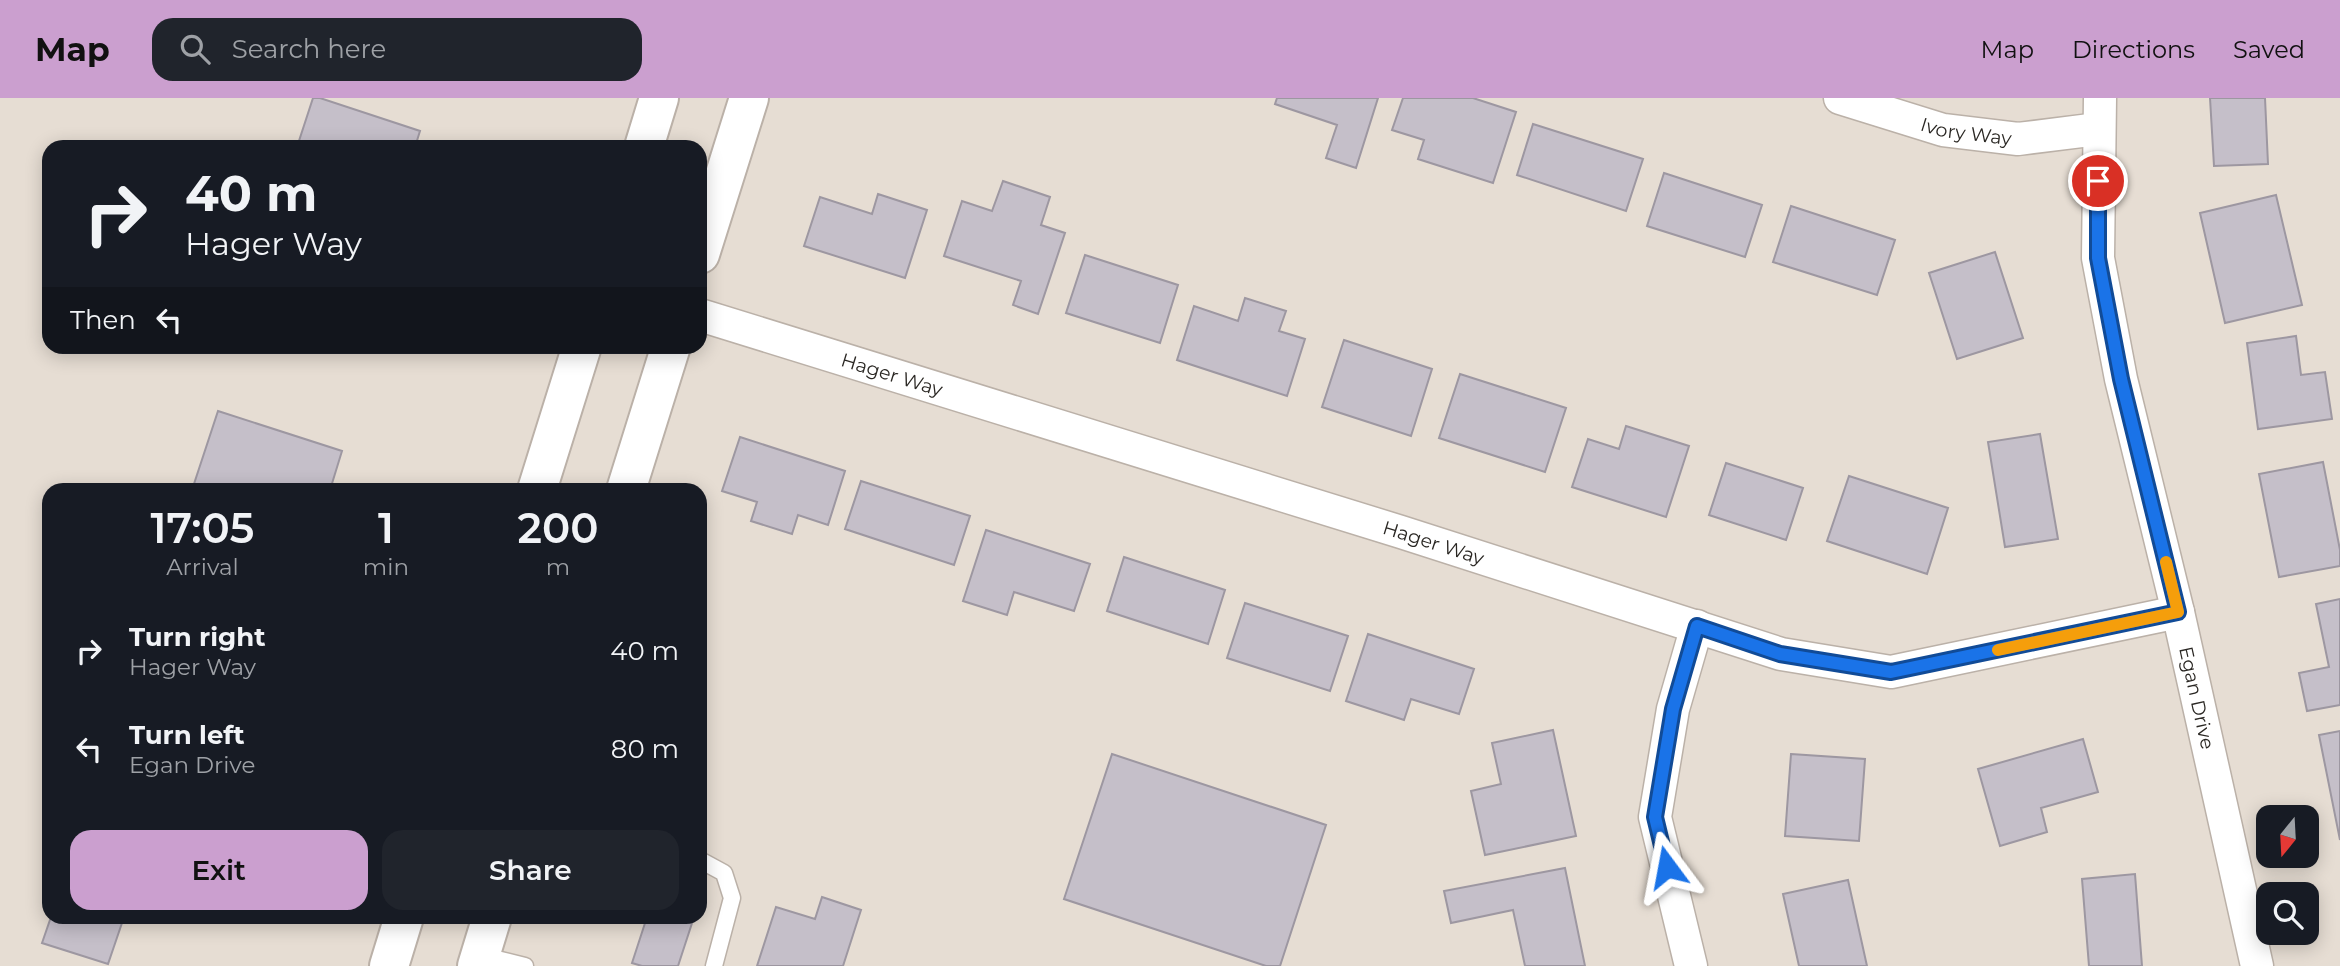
<!DOCTYPE html>
<html lang="en">
<head>
<meta charset="utf-8">
<style>
  :root { --surface:#171b24; --page:#20242c; --text:#f1f3f6; --muted:#9ea1a6; --accent:#cb9fcf }
  body { margin:0; font-family:Montserrat,sans-serif; background:var(--page); color:var(--text); height:100vh; display:flex; flex-direction:column; font-size:26px; white-space:nowrap }
  * { box-sizing:border-box; margin:0 }
  p { font-size:23px; color:var(--muted) }
  .icon { flex:none; width:38px; height:38px; fill:none; stroke:currentColor; stroke-width:2; stroke-linecap:round; stroke-linejoin:round }
  .map { position:relative; flex:1; overflow:hidden }
  .sheet { position:absolute; left:42px; top:385px; width:665px; height:441px; display:flex; flex-direction:column; background:var(--surface); border-radius:21px; box-shadow:0 4px 18px #0003 }
  .sheet>* { flex:none }
  .top-card { position:absolute; left:42px; top:42px; width:665px; height:214px; border-radius:21px; box-shadow:0 4px 18px #0003; background:#171b24; color:var(--text); overflow:hidden }
  .needle { width:46px; rotate:198deg }
  .fabs { position:absolute; left:2256px; top:707px; display:grid; gap:14px }
  .fabs a { display:grid; place-items:center; width:63px; height:63px; border-radius:14px; background:var(--surface); box-shadow:0 4px 18px #0003; font-size:35px }
  .pin { position:absolute; display:grid; place-items:center; width:60px; height:60px; color:#fff; margin:-30px; border:4px solid #fff; border-radius:50%; box-shadow:0 2px 7px #0007 }
  .me { position:absolute; width:77px; margin:-38px; rotate:347deg; stroke-linejoin:round; filter:drop-shadow(0 0 5px #0008) }
  .turn { display:flex; align-items:center; gap:24px; height:147px; padding:0 28px; font-size:32px }
  .turn .icon { width:91px; height:91px; stroke-width:2.5 }
  .turn b { display:block; font-size:49px; line-height:60px }
  .then { display:flex; align-items:center; height:66px; padding:0 28px; background:#0003; gap:14px; font-size:26px }
  .eta { display:flex; justify-content:space-evenly; align-items:center; height:119px; text-align:center }
  .eta b { font-size:42px; font-weight:600; line-height:49px }
  .primary-button { display:flex; gap:14px; margin-top:auto; padding:14px 28px }
  .primary-button a { flex:1; height:80px; border-radius:21px; background:var(--accent); color:#111; font-size:28px; font-weight:600; line-height:80px; text-align:center }
  .primary-button a+a { background:var(--page); color:var(--text) }
  ul { padding:0; list-style:none }
  li { display:flex; align-items:center; gap:21px; height:98px; padding:0 28px }
  li div { flex:1 }
  li b { display:block; font-size:26px }
  li em { font-style:normal }
  header { display:flex; align-items:center; gap:42px; box-sizing:border-box; height:98px; padding:0 35px; background:var(--accent); color:#111 }
  header strong { font-size:33px }
  nav { display:flex; gap:38px; margin-inline-start:auto; font-size:24px }
  .search { width:490px; height:63px; background:var(--page); display:flex; align-items:center; gap:18px; box-sizing:border-box; padding:0 24px; border-radius:21px; color:var(--muted); font-size:26px }
  .map>svg:first-child { display:block }
  .building { fill:#c5bfc9; stroke:#9d97a1; stroke-width:2 }
  .lines { fill:none; stroke-linecap:round; stroke-linejoin:round }
  .lane-casing { stroke:#bbb1a8; stroke-width:19 }
  .street-casing { stroke:#bbb1a8; stroke-width:35 }
  .secondary-casing { stroke:#bbb1a8; stroke-width:42 }
  .lane { stroke:#fff; stroke-width:16 }
  .street { stroke:#fff; stroke-width:32 }
  .secondary { stroke:#fff; stroke-width:38 }
  .route-casing { stroke:#114b97; stroke-width:18 }
  .route { stroke:#1a73e8; stroke-width:12 }
  .slow { stroke:#f59e0b; stroke-width:12 }
  .labels { text-anchor:middle; stroke-width:5; stroke-linejoin:round; paint-order:stroke }
  .street-label { font-size:19px; fill:#2a2723; stroke:#e6ddd3 }
</style>
</head>
<body>
<header>
<strong>Map</strong>
<div class="search"><svg class="icon" aria-label="search" viewBox="0 0 24 24"><circle cx="10" cy="10" r="6"/><path d="M15 15l6 6"/></svg>Search here</div>
<nav><a>Map</a><a>Directions</a><a>Saved</a></nav>
</header>
<div class="map">
<svg width="2340" height="868" viewBox="0 0 2340 868">
  <rect width="100%" height="100%" fill="#e6ddd3"/>
  <path class="building" d="M313,0H320L420,33L415,49H297Z
    M1277,0H1378L1356,70L1326,60L1337,27L1275,6Z
    M1403,0H1473L1516,14L1493,85L1418,61L1424,42L1392,32Z
    M2210,0H2265L2268,66L2214,68Z
    M1533,26L1643,61L1626,113L1517,77Z
    M1664,75L1762,107L1745,159L1647,128Z
    M1003,83L1050,99L1041,127L1065,135L1038,216L1013,207L1021,183L944,158L962,103L992,113Z
    M878,96L927,112L905,180L804,148L820,99L872,116Z
    M2276,97L2302,207L2225,225L2200,115Z
    M1791,108L1895,142L1877,197L1773,164Z
    M1995,154L2023,240L1957,261L1929,175Z
    M1085,157L1178,187L1160,245L1066,215Z
    M1245,200L1286,213L1279,233L1305,241L1287,298L1177,262L1194,208L1238,223Z
    M2296,238L2301,277L2325,274L2332,321L2258,331L2247,245Z
    M1344,242L1432,271L1411,338L1322,309Z
    M1460,276L1566,310L1545,374L1439,340Z
    M218,313L342,353L330,392H192Z
    M1626,328L1689,348L1666,419L1572,389L1588,341L1619,351Z
    M2040,336L2058,441L2005,449L1988,344Z
    M740,339L845,373L828,427L798,417L792,436L751,423L757,404L722,393Z
    M2323,364L2340,452V468L2279,479L2259,376Z
    M1726,365L1803,390L1786,442L1709,417Z
    M1849,378L1948,410L1927,476L1827,443Z
    M861,383L970,418L954,467L845,431Z
    M986,432L1090,466L1074,513L1014,494L1007,517L963,503Z
    M1124,459L1225,492L1208,546L1107,513Z
    M2340,501V607L2307,613L2299,575L2329,569L2316,506Z
    M1245,505L1348,538L1330,593L1227,560Z
    M1368,536L1474,571L1459,616L1411,601L1404,622L1346,603Z
    M1553,632L1576,738L1485,757L1471,693L1501,686L1492,645Z
    M2340,633V742L2319,637Z
    M2083,641L2098,694L2041,710L2047,734L2000,748L1978,671Z
    M1112,656L1326,727L1280,868H1266L1064,801Z
    M1791,656L1865,661L1859,743L1785,738Z
    M1565,770L1585,868H1525L1513,812L1451,825L1444,793Z
    M2135,776L2142,868H2089L2082,781Z
    M1848,782L1867,868H1799L1783,796Z
    M822,799L861,812L843,868H757L776,809L815,821Z
    M51,819H124L108,866L42,845Z
    M647,819H694L678,868H642L632,865Z"/>
  <g class="lines">
    <g class="lane-casing">
      <path id="lane" d="M700,762L724,775L732,800L714,868
        M480,857L525,868"/>
    </g>
    <g class="street-casing">
      <g id="street">
        <path id="s1" d="M1840,0L1943,32L2018,41L2098,31"/>
        <path id="s2" d="M2100,0L2098,160L2121,281L2178,514L2257,868"/>
        <path id="s3" d="M700,217L1401,434L1781,556L1891,574L2178,514"/>
        <path d="M1691,868L1655,719L1673,611L1697,528"/>
      </g>
    </g>
    <g class="secondary-casing">
      <path id="secondary" d="M644,49L659,0
        M700,156L749,0
        M537,392L582,248
        M626,392L671,248
        M389,868L404,819
        M477,868L492,819"/>
    </g>
    <use href="#lane" class="lane"/>
    <use href="#street" class="street"/>
    <use href="#secondary" class="secondary"/>
  </g>
  <g class="lines">
    <g class="route-casing">
      <path id="route" d="M1667,769L1655,719L1673,611L1697,528L1780,556L1891,574L2178,514L2121,281L2098,160V83"/>
    </g>
    <use href="#route" class="route"/>
    <path class="slow" d="M1998,552L2178,514L2166,464"/>
  </g>
  <g class="labels">
    <g class="street-label">
      <text dy="7" stroke="none"><textPath href="#s1" startOffset="131">Ivory Way</textPath></text>
      <text dy="7" stroke="none"><textPath href="#s3" startOffset="201">Hager Way</textPath></text>
      <text dy="7" stroke="none"><textPath href="#s3" startOffset="768">Hager Way</textPath></text>
      <text dy="7" stroke="none"><textPath href="#s2" startOffset="611">Egan Drive</textPath></text>
    </g>
  </g>
</svg>
<div class="fabs">
<a><svg class="needle" viewBox="-14 -14 28 28"><path d="M0-13l5 13h-10z" fill="#e53935"/><path d="M0 13l5-13h-10z" fill="#9ea1a6"/></svg></a>
<a><svg class="icon" aria-label="search" viewBox="0 0 24 24"><circle cx="10" cy="10" r="6"/><path d="M15 15l6 6"/></svg></a>
</div>
<div class="pin" style="left:2098px;top:83px;background:#d93025"><svg class="icon" aria-label="arrive" viewBox="0 0 24 24"><path d="M6 21V4h12l-3 4 3 4H6"/></svg></div>
<svg class="me" style="left:1667px;top:769px" viewBox="-20 -20 40 40"><path d="M0-17L14 15 0 8-14 15z" fill="#1a73e8" stroke="#fff" stroke-width="4"/></svg>
<div class="top-card">
<div class="turn"><svg class="icon" aria-label="right" viewBox="0 0 24 24"><path d="M7 20v-9h11M14 6l5 5-5 5"/></svg><div><b>40 m</b>Hager Way</div></div>
<div class="then">Then<svg class="icon" aria-label="left" viewBox="0 0 24 24"><path d="M17 20v-9H6M10 6l-5 5 5 5"/></svg></div>
</div>
<section class="sheet">
<div class="eta">
<div><b>17:05</b><p>Arrival</p></div>
<div><b>1</b><p>min</p></div>
<div><b>200</b><p>m</p></div>
</div>
<ul>
<li><svg class="icon" aria-label="right" viewBox="0 0 24 24"><path d="M7 20v-9h11M14 6l5 5-5 5"/></svg><div><b>Turn right</b><p>Hager Way</p></div><em>40 m</em></li>
<li><svg class="icon" aria-label="left" viewBox="0 0 24 24"><path d="M17 20v-9H6M10 6l-5 5 5 5"/></svg><div><b>Turn left</b><p>Egan Drive</p></div><em>80 m</em></li>
</ul>
<div class="primary-button"><a>Exit</a><a>Share</a></div>
</section>
</div>
</body>
</html>
